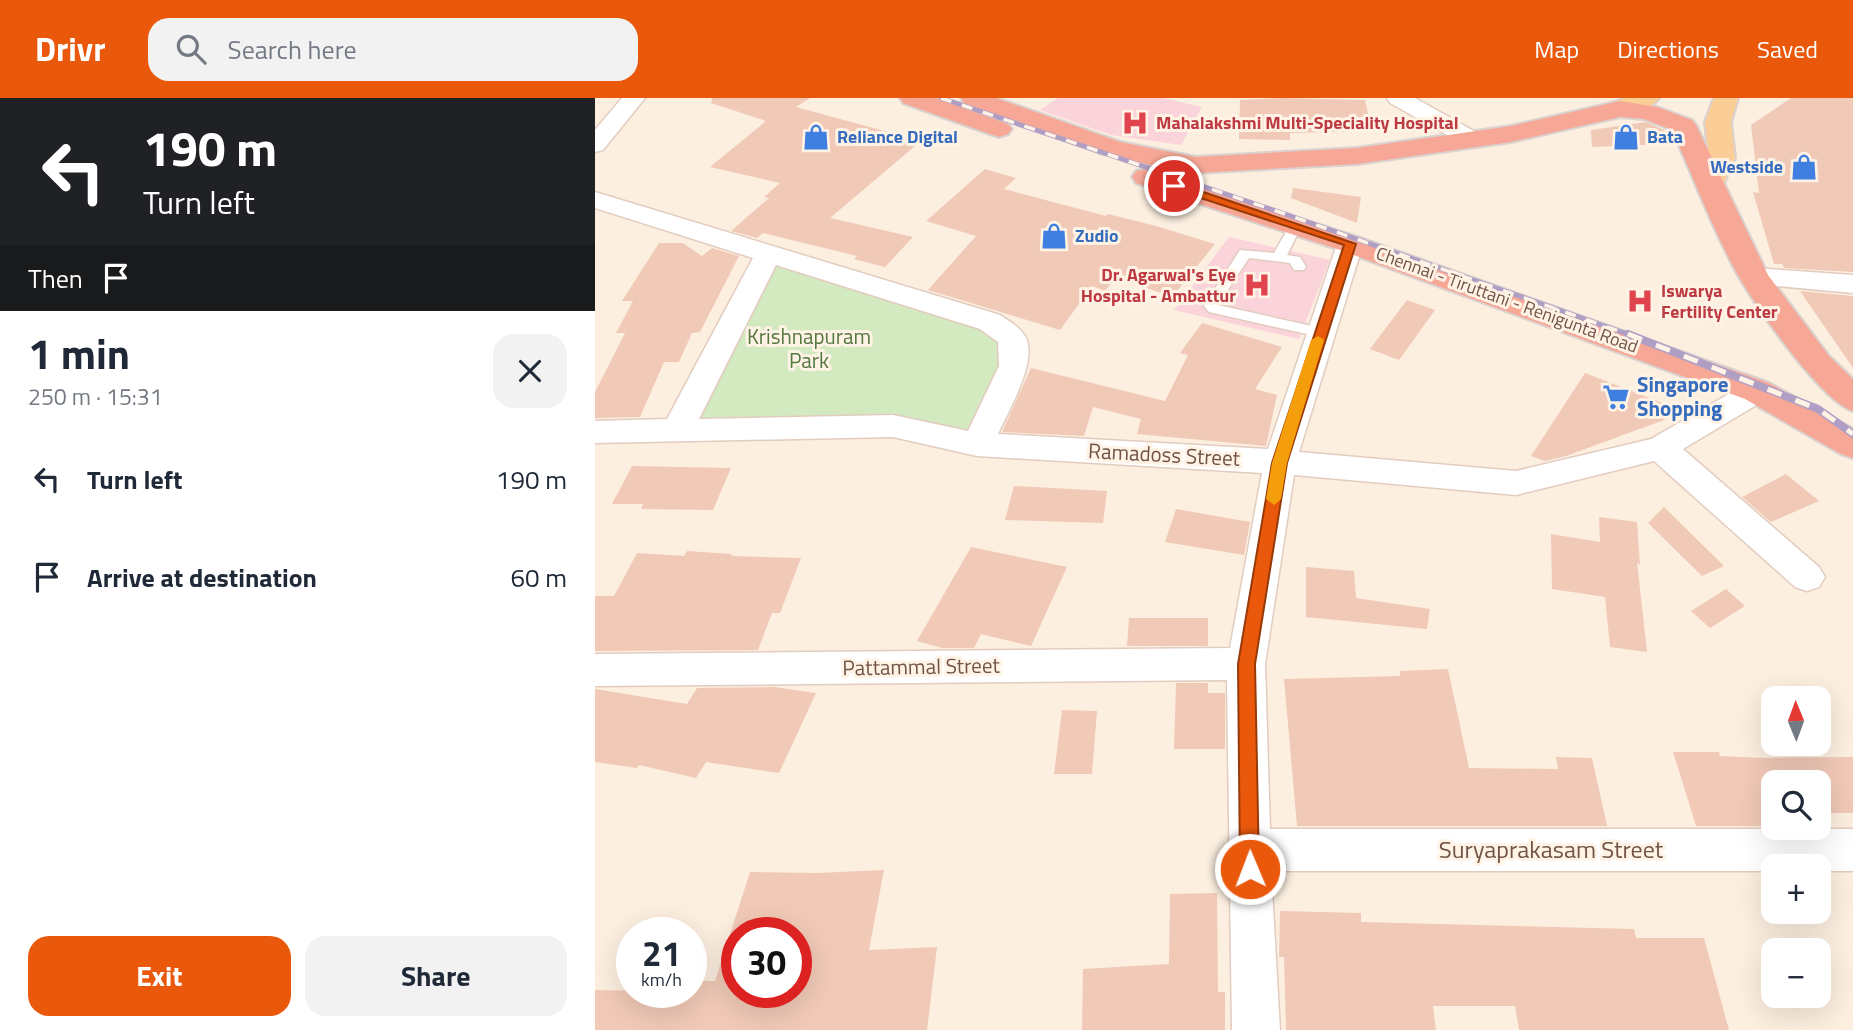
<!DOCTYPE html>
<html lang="en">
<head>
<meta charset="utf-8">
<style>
  :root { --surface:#fff; --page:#f2f2f3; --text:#1f2937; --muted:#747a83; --accent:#ea580c }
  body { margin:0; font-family:"Titillium Web",sans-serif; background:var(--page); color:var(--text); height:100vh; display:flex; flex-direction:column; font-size:26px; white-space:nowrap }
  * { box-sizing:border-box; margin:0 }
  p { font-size:23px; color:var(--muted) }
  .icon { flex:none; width:38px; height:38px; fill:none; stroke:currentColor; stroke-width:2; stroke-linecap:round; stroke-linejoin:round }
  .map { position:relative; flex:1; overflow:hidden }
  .sheet { display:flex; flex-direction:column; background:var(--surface); width:595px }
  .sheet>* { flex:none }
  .hud { background:#202124; color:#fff; overflow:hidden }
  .needle { width:46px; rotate:359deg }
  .buttons { position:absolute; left:1166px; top:588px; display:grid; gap:14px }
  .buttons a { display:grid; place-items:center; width:70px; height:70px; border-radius:14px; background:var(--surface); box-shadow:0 7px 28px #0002; font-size:35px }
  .speed { position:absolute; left:21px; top:819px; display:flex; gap:14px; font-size:35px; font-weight:700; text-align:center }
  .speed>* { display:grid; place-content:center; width:91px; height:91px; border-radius:50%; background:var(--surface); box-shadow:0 7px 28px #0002; line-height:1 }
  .speed small { font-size:18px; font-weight:400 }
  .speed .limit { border:10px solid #d22; background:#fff; color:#111 }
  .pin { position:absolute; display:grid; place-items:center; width:60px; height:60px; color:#fff; margin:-30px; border:4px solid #fff; border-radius:50%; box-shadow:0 2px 7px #0007 }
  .me { position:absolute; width:77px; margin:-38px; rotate:359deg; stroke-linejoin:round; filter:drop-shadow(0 0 5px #0008) }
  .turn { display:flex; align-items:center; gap:24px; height:147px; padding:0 28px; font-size:32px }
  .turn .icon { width:91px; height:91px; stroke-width:2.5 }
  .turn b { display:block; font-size:49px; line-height:60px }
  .then { display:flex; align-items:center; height:66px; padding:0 28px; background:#0003; gap:14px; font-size:26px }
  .round { display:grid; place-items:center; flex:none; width:74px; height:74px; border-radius:21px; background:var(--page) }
  .headline { display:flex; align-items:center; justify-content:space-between; height:119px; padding:0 28px }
  h1 { font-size:42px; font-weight:700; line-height:52px }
  .cta { display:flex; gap:14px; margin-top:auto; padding:14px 28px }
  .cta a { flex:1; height:80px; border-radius:21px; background:var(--accent); color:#fff; font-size:28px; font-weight:700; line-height:80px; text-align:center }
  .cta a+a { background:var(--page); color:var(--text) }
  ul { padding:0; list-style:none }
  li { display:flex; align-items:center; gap:21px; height:98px; padding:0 28px }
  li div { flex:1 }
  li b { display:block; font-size:26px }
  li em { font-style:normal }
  header { display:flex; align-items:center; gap:42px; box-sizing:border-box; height:98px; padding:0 35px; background:var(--accent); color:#fff }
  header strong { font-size:33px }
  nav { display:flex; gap:38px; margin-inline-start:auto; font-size:24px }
  .search { width:490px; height:63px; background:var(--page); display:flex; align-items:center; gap:18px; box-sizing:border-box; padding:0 24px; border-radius:21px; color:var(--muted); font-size:26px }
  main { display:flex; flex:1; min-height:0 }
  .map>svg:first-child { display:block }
  .medical { fill:#fad3db }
  .green { fill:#d3e9bf }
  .building { fill:#f1c9b7; fill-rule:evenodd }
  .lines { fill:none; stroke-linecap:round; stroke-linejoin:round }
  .lane-casing { stroke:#e2ccbf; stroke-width:3 }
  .street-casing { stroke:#e2ccbf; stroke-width:3 }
  .primary-casing { stroke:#dad2cf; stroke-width:4 }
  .highway-casing { stroke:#dad2cf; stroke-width:4 }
  .lane { fill:#fff; fill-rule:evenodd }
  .street { fill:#fff; fill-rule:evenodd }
  .primary { fill:#fbcd97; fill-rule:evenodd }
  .highway { fill:#f7a796; fill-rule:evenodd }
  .rail-far1-casing { stroke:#b09fc4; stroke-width:5 }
  .rail-casing { stroke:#b09fc4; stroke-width:8 }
  .rail-far1 { stroke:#fff3e6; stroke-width:3.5; stroke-dasharray:11; stroke-linecap:butt }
  .rail { stroke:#fff3e6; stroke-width:5; stroke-dasharray:15; stroke-linecap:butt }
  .route { fill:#ea580c; stroke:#983908; stroke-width:2 }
  .slow { fill:#f59e0b }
  .labels { text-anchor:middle; stroke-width:6; stroke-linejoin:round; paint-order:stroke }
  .far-health-label { font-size:18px; font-weight:bold; fill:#be3a42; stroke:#fff3e6; text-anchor:start }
  .far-shop-label { font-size:18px; font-weight:bold; fill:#366cbe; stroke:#fff3e6; text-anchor:start }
  .far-street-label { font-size:18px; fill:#725347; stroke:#fff3e6 }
  .park-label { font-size:21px; fill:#557840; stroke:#fff3e6 }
  .shop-label { font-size:21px; font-weight:bold; fill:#366cbe; stroke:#fff3e6; text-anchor:start }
  .street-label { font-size:21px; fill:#725347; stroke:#fff3e6 }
  .near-street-label { font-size:24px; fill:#725347; stroke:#fff3e6 }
</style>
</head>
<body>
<header>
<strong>Drivr</strong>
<div class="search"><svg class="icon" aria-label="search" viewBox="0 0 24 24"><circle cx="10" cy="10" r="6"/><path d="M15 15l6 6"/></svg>Search here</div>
<nav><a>Map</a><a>Directions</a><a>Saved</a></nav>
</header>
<main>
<section class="sheet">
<div class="hud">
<div class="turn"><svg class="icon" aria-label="left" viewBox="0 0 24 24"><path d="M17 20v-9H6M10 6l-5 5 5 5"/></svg><div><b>190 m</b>Turn left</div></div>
<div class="then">Then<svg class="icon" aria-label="arrive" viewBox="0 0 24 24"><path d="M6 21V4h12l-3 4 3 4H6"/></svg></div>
</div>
<div class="headline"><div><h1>1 min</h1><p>250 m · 15:31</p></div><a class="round"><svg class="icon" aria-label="close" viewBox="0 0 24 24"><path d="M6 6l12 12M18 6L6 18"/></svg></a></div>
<ul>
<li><svg class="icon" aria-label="left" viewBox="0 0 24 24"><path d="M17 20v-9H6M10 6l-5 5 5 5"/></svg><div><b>Turn left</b></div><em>190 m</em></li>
<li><svg class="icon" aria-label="arrive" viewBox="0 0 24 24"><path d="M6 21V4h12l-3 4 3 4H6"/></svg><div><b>Arrive at destination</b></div><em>60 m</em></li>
</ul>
<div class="cta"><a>Exit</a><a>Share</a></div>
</section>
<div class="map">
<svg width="1258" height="932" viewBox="0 0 1258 932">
  <rect width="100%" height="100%" fill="#fcefe0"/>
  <path class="medical" d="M463,0H568L607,9L586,47L516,37L445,12Z
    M634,139L735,162L704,241L579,212Z"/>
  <path class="green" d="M177,162L383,225L407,239L413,266L376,339L92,327Z"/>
  <path class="building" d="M117,0H215L201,9L326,43L235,120L318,139L290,169L259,161L262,158L168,135L162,140L136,133L174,100L169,99L185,85L115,69L171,23L116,5Z
    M687,0L770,2L777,33L695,35V42L644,41L645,2Z
    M1196,0H1258V174L1189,170L1187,166H1179L1158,94L1164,95L1156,27Z
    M1051,24L1069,32L1073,46L997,49L996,32Z
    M390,71L421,80L409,91L511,118L513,116L561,128L620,146L577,199L521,179L510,193L497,188L465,232L333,192L381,138L331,123Z
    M698,90L766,99L762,125L696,100Z
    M64,145H88L107,158L117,150L144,158L105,234L97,235L84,264H69L45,319L0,320V294L30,235H21L38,203H27Z
    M1205,193L1258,198V270Z
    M812,202L840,212L804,262L775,251Z
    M607,225L687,249L660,291L682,297L671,348L542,336L546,321L498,309L489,338L407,334L436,270L570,303L593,257L585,255Z
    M990,275L1091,314L971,358L950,363L936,358Z
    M37,368L136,370L118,412L46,411L48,406H17Z
    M1191,376L1224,403L1176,424L1147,399Z
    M419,388L512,393L508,425L410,422Z
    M1069,409L1129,468L1107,478L1053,425Z
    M581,411L655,424L649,457L570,444Z
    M1004,419L1042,424L1045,467L1042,464L1052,554L1015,549L1010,499L957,491L956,436L1005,444Z
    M376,449L472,469L436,548L386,536L379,550H347L322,543Z
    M92,453L137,456L136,458L206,460L185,515H177L163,552L0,553V498H19L42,455L89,458Z
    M711,469L759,473L761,500L835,511L832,531L711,519Z
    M1131,491L1150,508L1115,530L1096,513Z
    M534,520H613V548H532Z
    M853,571L874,670L963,671L961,659L997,660L1012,728H702L689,581L805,578V573Z
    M581,585H613V595H630V651H579Z
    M179,589L221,595L184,675L111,664L101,680L44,667L42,670L0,664V591L92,606L102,590Z
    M467,612L502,613L497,676H459Z
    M1078,654H1124L1125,658L1172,660L1258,659V715H1223V684H1178V728H1101Z
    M289,772L274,852L342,849L332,932H0V892L96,894V883H120L155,774L222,775ZM142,835H201V894H142Z
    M622,795L623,894H630V932H487L488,871L574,866L575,796Z
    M685,813L766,815V824L1039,831L1041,840H1109L1134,932H924L920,908H838L841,932H691L689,859H684Z"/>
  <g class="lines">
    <g class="lane-casing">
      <path id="lane" d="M701,123L707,127L692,157L705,159L711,169L709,172H699L695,165L654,160L623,207L730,231L732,234L730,237L725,239L614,214L609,208L645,152L679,155L695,127Z"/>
    </g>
    <g class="street-casing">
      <path id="street" d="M27,0H50L8,52L0,54V32Z
        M792,0H820L886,37L890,42L886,47H870L795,5Z
        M0,94L405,217C412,222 422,227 427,234C448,256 413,313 403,336L673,351L742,146L746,140L755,138L764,140L768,146L704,354L921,373L1056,341L1151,286L1162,282L1173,286L1177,293L1173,300L1088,351L1224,469L1230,479L1224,489L1212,493L1200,489L1059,363L921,397L699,377L670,566L675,731H1258V773H1223V768H1178V773H676L685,932H637L632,582L0,588V556L635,550L667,375L382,358L298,339L0,345V323L72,321L158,160L0,110ZM181,167L385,231L403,244L404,268L373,333L298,317L104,321Z
        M1159,170L1258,177V195L1149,185L1145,179L1149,173Z"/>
    </g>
    <g class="primary-casing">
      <path id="primary" d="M1030,0H1064C1056,12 1030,20 1016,16L1012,11L1016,6Z
        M1119,0H1143L1136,24L1140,60L1125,93L1115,95L1105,93L1101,87L1114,60L1110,24Z"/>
    </g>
    <g class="highway-casing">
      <path id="highway" d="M305,0H341L413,26L417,31L413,36L404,39L395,36L308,5Z
        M366,0H401L525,44L601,59L762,50L916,28L1025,3L1062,9L1097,22L1101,27L1173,177L1234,258L1258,281V313C1227,304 1162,210 1144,179C1118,133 1099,80 1077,32L1049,21L1025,19L916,44L762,66L601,75L572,71L506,55L369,5Z
        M551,71L765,140L1174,285L1258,331V360L1246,356L1150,301L745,152L541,85L537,79L541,73Z"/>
    </g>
    <use href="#lane" class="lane"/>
    <use href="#street" class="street"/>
    <use href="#primary" class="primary"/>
    <use href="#highway" class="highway"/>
    <g class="rail-far1-casing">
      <path id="rail-far1" d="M346,0L693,117L1038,238"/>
    </g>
    <g class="rail-casing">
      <path id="rail" d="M1033,236L1223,311L1258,336"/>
    </g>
    <use href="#rail-far1" class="rail-far1"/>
    <use href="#rail" class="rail"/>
  </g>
  <path class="route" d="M579,84L761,146L692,365L660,566L664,771L662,778L655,781L648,778L645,771L643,566L677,365L749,147L575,90L574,88Z"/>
  <path class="slow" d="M723,238L729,242L692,365L686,401L679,407L671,401L677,365L716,242Z"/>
  <defs>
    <g id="hospital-bare" transform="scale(2.1)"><path d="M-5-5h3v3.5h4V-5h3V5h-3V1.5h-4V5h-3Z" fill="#e0444e" stroke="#fff3e6" stroke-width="2.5" paint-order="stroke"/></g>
    <g id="shop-bare" transform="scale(2.1)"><path d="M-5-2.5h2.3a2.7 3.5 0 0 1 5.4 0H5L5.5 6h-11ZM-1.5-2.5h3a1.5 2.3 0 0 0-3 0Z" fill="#3f7fe0" stroke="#fff3e6" stroke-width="2.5" paint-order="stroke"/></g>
    <g id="supermarket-bare" transform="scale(2.1)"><path d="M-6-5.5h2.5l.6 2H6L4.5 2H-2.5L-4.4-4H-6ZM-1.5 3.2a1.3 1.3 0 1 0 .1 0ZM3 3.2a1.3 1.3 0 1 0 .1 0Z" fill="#3f7fe0" stroke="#fff3e6" stroke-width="2.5" paint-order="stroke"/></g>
  </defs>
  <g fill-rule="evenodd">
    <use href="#hospital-bare" x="540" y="25"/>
    <use href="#shop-bare" x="221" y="39"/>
    <use href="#shop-bare" x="1031" y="39"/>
    <use href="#shop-bare" x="1209" y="69"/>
    <use href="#shop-bare" x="459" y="138"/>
    <use href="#hospital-bare" x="662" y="187"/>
    <use href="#hospital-bare" x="1045" y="203"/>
    <use href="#supermarket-bare" x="1021" y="299"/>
  </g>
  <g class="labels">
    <g class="far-health-label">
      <text x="561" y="31">Mahalakshmi Multi-Speciality Hospital</text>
      <text x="641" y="183" text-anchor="end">Dr. Agarwal's Eye<tspan x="641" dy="21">Hospital - Ambattur</tspan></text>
      <text x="1066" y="199">Iswarya<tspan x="1066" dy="21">Fertility Center</tspan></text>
    </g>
    <g class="far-shop-label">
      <text x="242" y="45">Reliance Digital</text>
      <text x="1052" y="45">Bata</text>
      <text x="1188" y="75" text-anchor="end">Westside</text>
      <text x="480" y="144">Zudio</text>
    </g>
    <g class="far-street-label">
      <text transform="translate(912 202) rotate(20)" y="6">Chennai - Tiruttani - Renigunta Road</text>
    </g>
    <g class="park-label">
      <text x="214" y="246">Krishnapuram<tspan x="214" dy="24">Park</tspan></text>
    </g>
    <g class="shop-label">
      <text x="1042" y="294">Singapore<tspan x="1042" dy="24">Shopping</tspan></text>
    </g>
    <g class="street-label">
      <text transform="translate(569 357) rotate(3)" y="7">Ramadoss Street</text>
      <text transform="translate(326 569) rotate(-1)" y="7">Pattammal Street</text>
    </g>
    <g class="near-street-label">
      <text x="956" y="760">Suryaprakasam Street</text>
    </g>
  </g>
</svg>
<div class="buttons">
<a><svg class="needle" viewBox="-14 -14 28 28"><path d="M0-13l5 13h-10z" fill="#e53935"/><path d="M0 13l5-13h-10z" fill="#747a83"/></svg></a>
<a><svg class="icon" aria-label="search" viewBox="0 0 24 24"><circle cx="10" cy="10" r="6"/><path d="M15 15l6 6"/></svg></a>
<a>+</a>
<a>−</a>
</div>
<div class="speed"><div>21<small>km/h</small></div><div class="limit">30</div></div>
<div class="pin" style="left:579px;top:88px;background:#d93025"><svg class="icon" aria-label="arrive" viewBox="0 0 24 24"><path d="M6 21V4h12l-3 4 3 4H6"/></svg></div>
<svg class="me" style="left:655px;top:771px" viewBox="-20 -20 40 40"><circle r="17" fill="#ea580c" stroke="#fff" stroke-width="3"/><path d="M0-11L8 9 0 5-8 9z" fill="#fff"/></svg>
</div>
</main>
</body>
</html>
